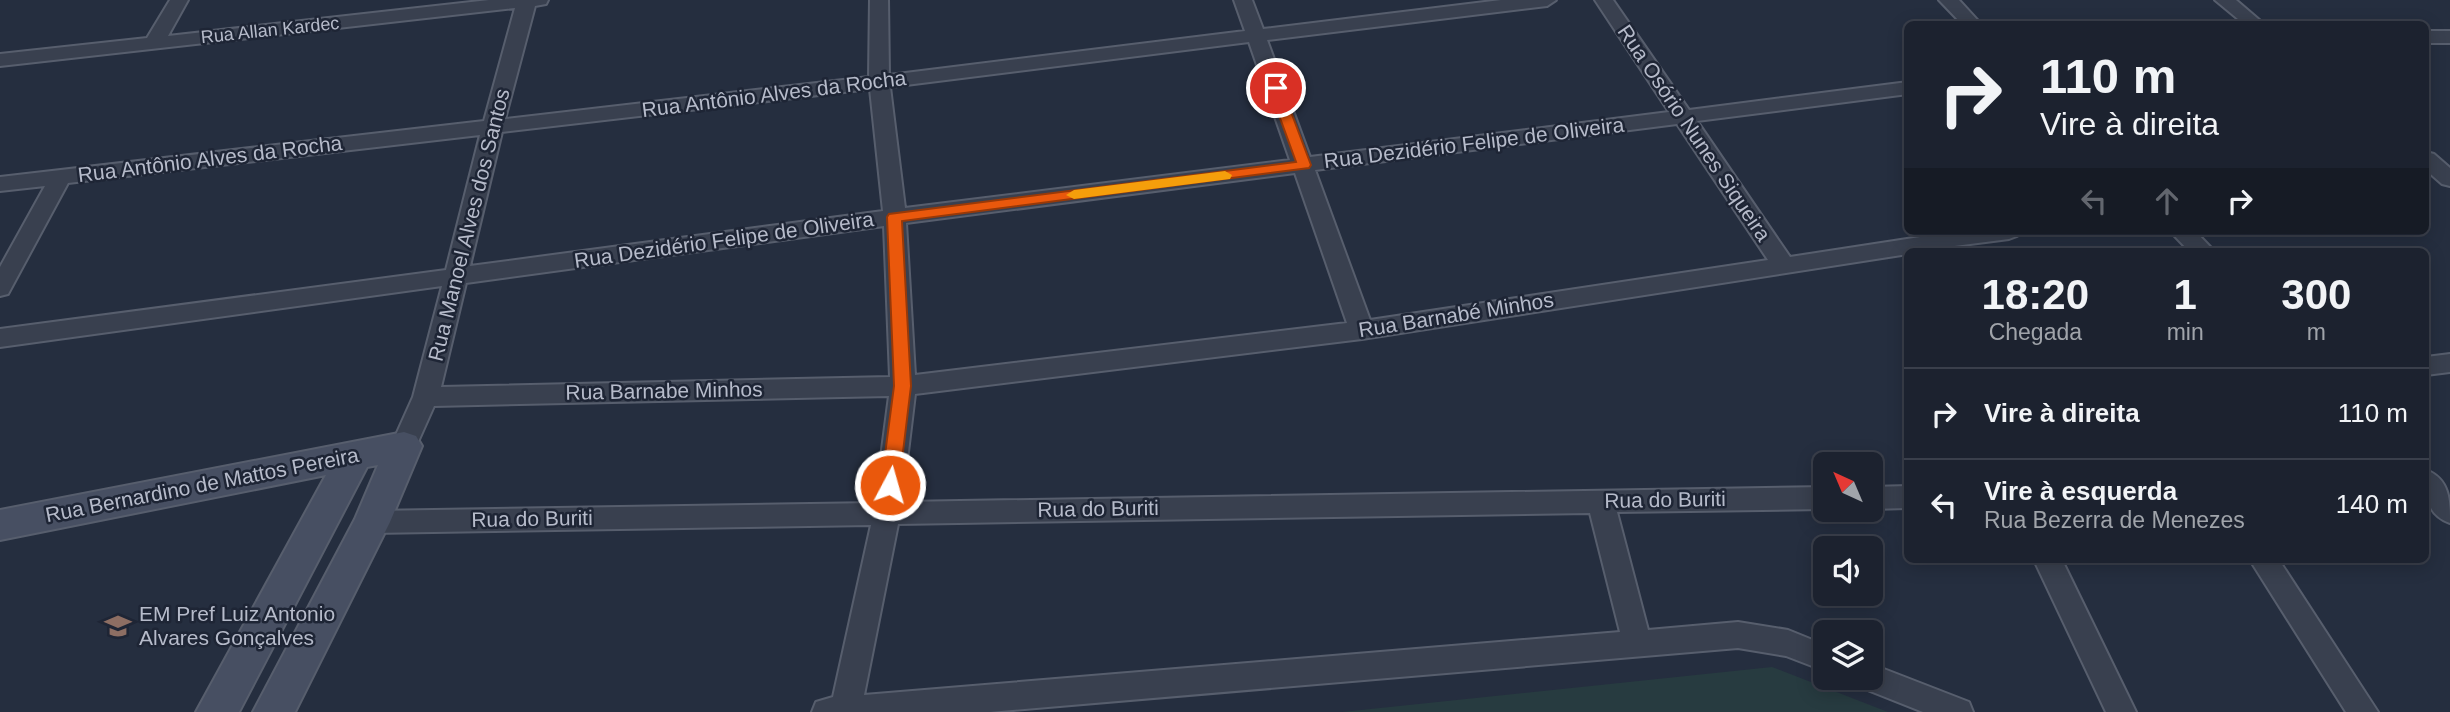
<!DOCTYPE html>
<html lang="pt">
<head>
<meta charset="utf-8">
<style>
  :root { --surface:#1c222f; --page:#252a37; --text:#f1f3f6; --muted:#a0a4aa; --line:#3a3f4b }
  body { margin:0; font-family:Arial,sans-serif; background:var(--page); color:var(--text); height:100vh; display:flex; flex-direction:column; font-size:26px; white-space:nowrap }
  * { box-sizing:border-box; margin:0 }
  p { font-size:23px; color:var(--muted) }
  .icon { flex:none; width:38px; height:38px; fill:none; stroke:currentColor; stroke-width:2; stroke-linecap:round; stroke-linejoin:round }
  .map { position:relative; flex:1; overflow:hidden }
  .panel { position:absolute; left:1904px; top:248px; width:525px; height:315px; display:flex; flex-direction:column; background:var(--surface); border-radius:10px; box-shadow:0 4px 18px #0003,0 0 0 2px var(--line) }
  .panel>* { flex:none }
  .top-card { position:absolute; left:1904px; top:21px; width:525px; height:214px; border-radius:10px; box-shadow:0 4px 18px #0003,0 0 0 2px var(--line); background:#1c222f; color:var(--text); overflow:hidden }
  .needle { width:46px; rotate:316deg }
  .fabs { position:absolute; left:1813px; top:452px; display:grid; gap:14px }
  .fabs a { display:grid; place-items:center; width:70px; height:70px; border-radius:10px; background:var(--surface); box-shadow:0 4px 18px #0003,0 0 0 2px var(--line); font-size:35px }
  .pin { position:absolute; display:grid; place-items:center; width:60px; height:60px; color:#fff; margin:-30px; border:4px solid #fff; border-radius:50%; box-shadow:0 2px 7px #0007 }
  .me { position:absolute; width:77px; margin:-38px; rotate:6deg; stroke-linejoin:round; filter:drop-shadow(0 0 5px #0008) }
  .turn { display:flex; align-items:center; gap:24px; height:147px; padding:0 21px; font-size:32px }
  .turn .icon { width:91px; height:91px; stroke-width:2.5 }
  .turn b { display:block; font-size:49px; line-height:60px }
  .lanes { display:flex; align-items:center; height:66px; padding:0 21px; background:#0003; justify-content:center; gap:35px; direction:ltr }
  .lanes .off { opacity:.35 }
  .eta { display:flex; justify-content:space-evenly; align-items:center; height:119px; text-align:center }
  .eta b { font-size:42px; font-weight:600; line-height:49px }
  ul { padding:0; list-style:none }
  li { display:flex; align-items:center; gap:21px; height:91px; padding:0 21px; border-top:2px solid var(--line) }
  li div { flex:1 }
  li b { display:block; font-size:26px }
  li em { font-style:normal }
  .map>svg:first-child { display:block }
  .green { fill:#273b40 }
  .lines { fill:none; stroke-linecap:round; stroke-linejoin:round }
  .street-casing { stroke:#575e6d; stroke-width:4 }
  .secondary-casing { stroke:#575e6d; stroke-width:4 }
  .street { fill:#39404f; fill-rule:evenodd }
  .secondary { fill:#474f62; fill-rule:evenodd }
  .route { fill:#ea580c; stroke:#983908; stroke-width:2 }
  .slow { fill:#f59e0b }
  .labels { text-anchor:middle; stroke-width:5; stroke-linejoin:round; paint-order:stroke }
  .far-street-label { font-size:18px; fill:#b6bbca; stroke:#1e2535 }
  .street-label { font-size:21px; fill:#b6bbca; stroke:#1e2535 }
  .poi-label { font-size:21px; fill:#b6bbca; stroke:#1e2535; text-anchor:start }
</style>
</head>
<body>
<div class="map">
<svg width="2450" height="712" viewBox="0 0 2450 712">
  <rect width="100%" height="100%" fill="#252e3f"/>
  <path class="green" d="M1772,667L1888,712H1342Z"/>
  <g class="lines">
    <g class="street-casing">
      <path id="street" d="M170,0H188L168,36L489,0H548L546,4L535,6L505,119L869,77L870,0H888L889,75L1245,31L1234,0H1252L1263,29L1501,0H1556L1547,6L1267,40L1310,157L1669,112L1595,0H1613L1689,110L1908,82V94L1697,121L1790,257L1959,231H2020L2017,236L2009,239L1908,252V254L1362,339L915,394L902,502L1825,487V509L1617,512L1648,630L1738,622L1788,630L1825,645V671L1786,656L1738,648L990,712H812L816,702L833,697L871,525L372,533L362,530L358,522L362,514L372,511L875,503L889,396L434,406L413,453L404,456L395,453L391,446L413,397L442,286L0,347V329L446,270L480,135L68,183L8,294L0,296V267L45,186L0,191V177L484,121L515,8L0,66V54L147,38ZM1249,42L1290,160L905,208L890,87ZM870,89L883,211L470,266L502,132ZM1677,124L1768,260L1370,320L1315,170ZM1295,173L1347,323L915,375L906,223ZM884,226L890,377L441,387L466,283ZM1590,513L1620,632L864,695L898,524Z
        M1939,0H1959L1981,24H1962Z
        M2215,0H2236L2264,24H2244Z
        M2426,31H2450V43H2426Z
        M2426,152L2434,154L2450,168V186L2442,184L2426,170Z
        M2170,231H2195L2215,252H2190Z
        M2450,354V372L2426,375V357Z
        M2426,470C2450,479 2450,501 2450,523C2426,515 2424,492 2426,470Z
        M1908,486V508L1871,509V487Z
        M2034,560H2062L2136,712H2106Z
        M2250,560H2279L2378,712H2346Z
        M1871,664L1969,702L1973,712H1923L1860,687L1856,677H1871Z"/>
    </g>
    <g class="secondary-casing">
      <path id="secondary" d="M404,432L416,436L422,446L390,522L295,712H253L355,519L378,465L367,467L239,712H196L326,475L0,540V510Z"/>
    </g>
    <use href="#street" class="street"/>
    <use href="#secondary" class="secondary"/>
  </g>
  <path class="route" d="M1276,84L1282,88L1311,165L1309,168L902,221L911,386L899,485L896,490H884L881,485L894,386L887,217L889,214L1296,162L1269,88Z"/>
  <path class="slow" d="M1225,171L1232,175L1230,179L1074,199L1066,195L1074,190Z"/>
  <defs>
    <g id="school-bare" transform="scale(2.1)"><path d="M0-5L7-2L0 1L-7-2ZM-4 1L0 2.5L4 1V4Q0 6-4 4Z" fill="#8d6e63" stroke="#1e2535" stroke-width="2.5" paint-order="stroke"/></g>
  </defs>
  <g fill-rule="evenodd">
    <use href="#school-bare" x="118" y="626"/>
  </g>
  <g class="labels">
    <g class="far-street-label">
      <text transform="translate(270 30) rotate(-6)" y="6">Rua Allan Kardec</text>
    </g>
    <g class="street-label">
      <text transform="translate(774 94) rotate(-7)" y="7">Rua Antônio Alves da Rocha</text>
      <text transform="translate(1694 133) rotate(56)" y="7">Rua Osório Nunes Siqueira</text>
      <text transform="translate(1474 143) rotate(-7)" y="7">Rua Dezidério Felipe de Oliveira</text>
      <text transform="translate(210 159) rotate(-7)" y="7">Rua Antônio Alves da Rocha</text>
      <text transform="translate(469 225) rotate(-76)" y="7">Rua Manoel Alves dos Santos</text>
      <text transform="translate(724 240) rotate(-8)" y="7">Rua Dezidério Felipe de Oliveira</text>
      <text transform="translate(1456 315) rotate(-9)" y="7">Rua Barnabé Minhos</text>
      <text transform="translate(664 391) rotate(-1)" y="7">Rua Barnabe Minhos</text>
      <text transform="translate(202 485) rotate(-11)" y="7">Rua Bernardino de Mattos Pereira</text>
      <text transform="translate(1665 500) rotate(-1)" y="7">Rua do Buriti</text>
      <text transform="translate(1098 509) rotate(-1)" y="7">Rua do Buriti</text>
      <text transform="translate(532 519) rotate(-1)" y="7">Rua do Buriti</text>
    </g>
    <g class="poi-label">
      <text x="139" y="621">EM Pref Luiz Antonio<tspan x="139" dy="24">Alvares Gonçalves</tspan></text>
    </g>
  </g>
</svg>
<div class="fabs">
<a><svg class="needle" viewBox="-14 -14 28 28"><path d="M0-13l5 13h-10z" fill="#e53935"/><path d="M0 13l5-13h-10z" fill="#a0a4aa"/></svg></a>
<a><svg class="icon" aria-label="sound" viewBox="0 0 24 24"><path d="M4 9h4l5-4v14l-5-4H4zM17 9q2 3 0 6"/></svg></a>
<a><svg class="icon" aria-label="layers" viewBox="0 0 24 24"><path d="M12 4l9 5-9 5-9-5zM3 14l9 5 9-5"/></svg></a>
</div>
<div class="pin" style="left:1276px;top:88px;background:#d93025"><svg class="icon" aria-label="arrive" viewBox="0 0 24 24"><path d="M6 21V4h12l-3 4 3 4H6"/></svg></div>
<svg class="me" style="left:890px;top:485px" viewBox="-20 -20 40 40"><circle r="17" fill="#ea580c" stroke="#fff" stroke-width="3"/><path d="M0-11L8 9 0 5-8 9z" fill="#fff"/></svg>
<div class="top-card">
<div class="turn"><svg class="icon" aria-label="right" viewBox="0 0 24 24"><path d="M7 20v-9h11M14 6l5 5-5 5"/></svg><div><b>110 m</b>Vire à direita</div></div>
<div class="lanes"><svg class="icon off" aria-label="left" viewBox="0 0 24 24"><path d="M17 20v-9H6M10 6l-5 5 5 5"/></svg><svg class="icon off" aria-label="ahead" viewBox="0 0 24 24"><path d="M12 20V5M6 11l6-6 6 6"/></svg><svg class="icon" aria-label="right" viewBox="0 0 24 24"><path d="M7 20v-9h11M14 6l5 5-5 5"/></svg></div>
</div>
<section class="panel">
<div class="eta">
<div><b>18:20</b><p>Chegada</p></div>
<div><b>1</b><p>min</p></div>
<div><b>300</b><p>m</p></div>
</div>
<ul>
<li><svg class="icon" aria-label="right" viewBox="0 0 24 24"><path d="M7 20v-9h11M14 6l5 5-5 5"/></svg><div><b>Vire à direita</b></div><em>110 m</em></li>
<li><svg class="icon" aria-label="left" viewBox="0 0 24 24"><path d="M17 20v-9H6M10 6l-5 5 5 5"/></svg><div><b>Vire à esquerda</b><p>Rua Bezerra de Menezes</p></div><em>140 m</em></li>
</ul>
</section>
</div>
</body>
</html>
